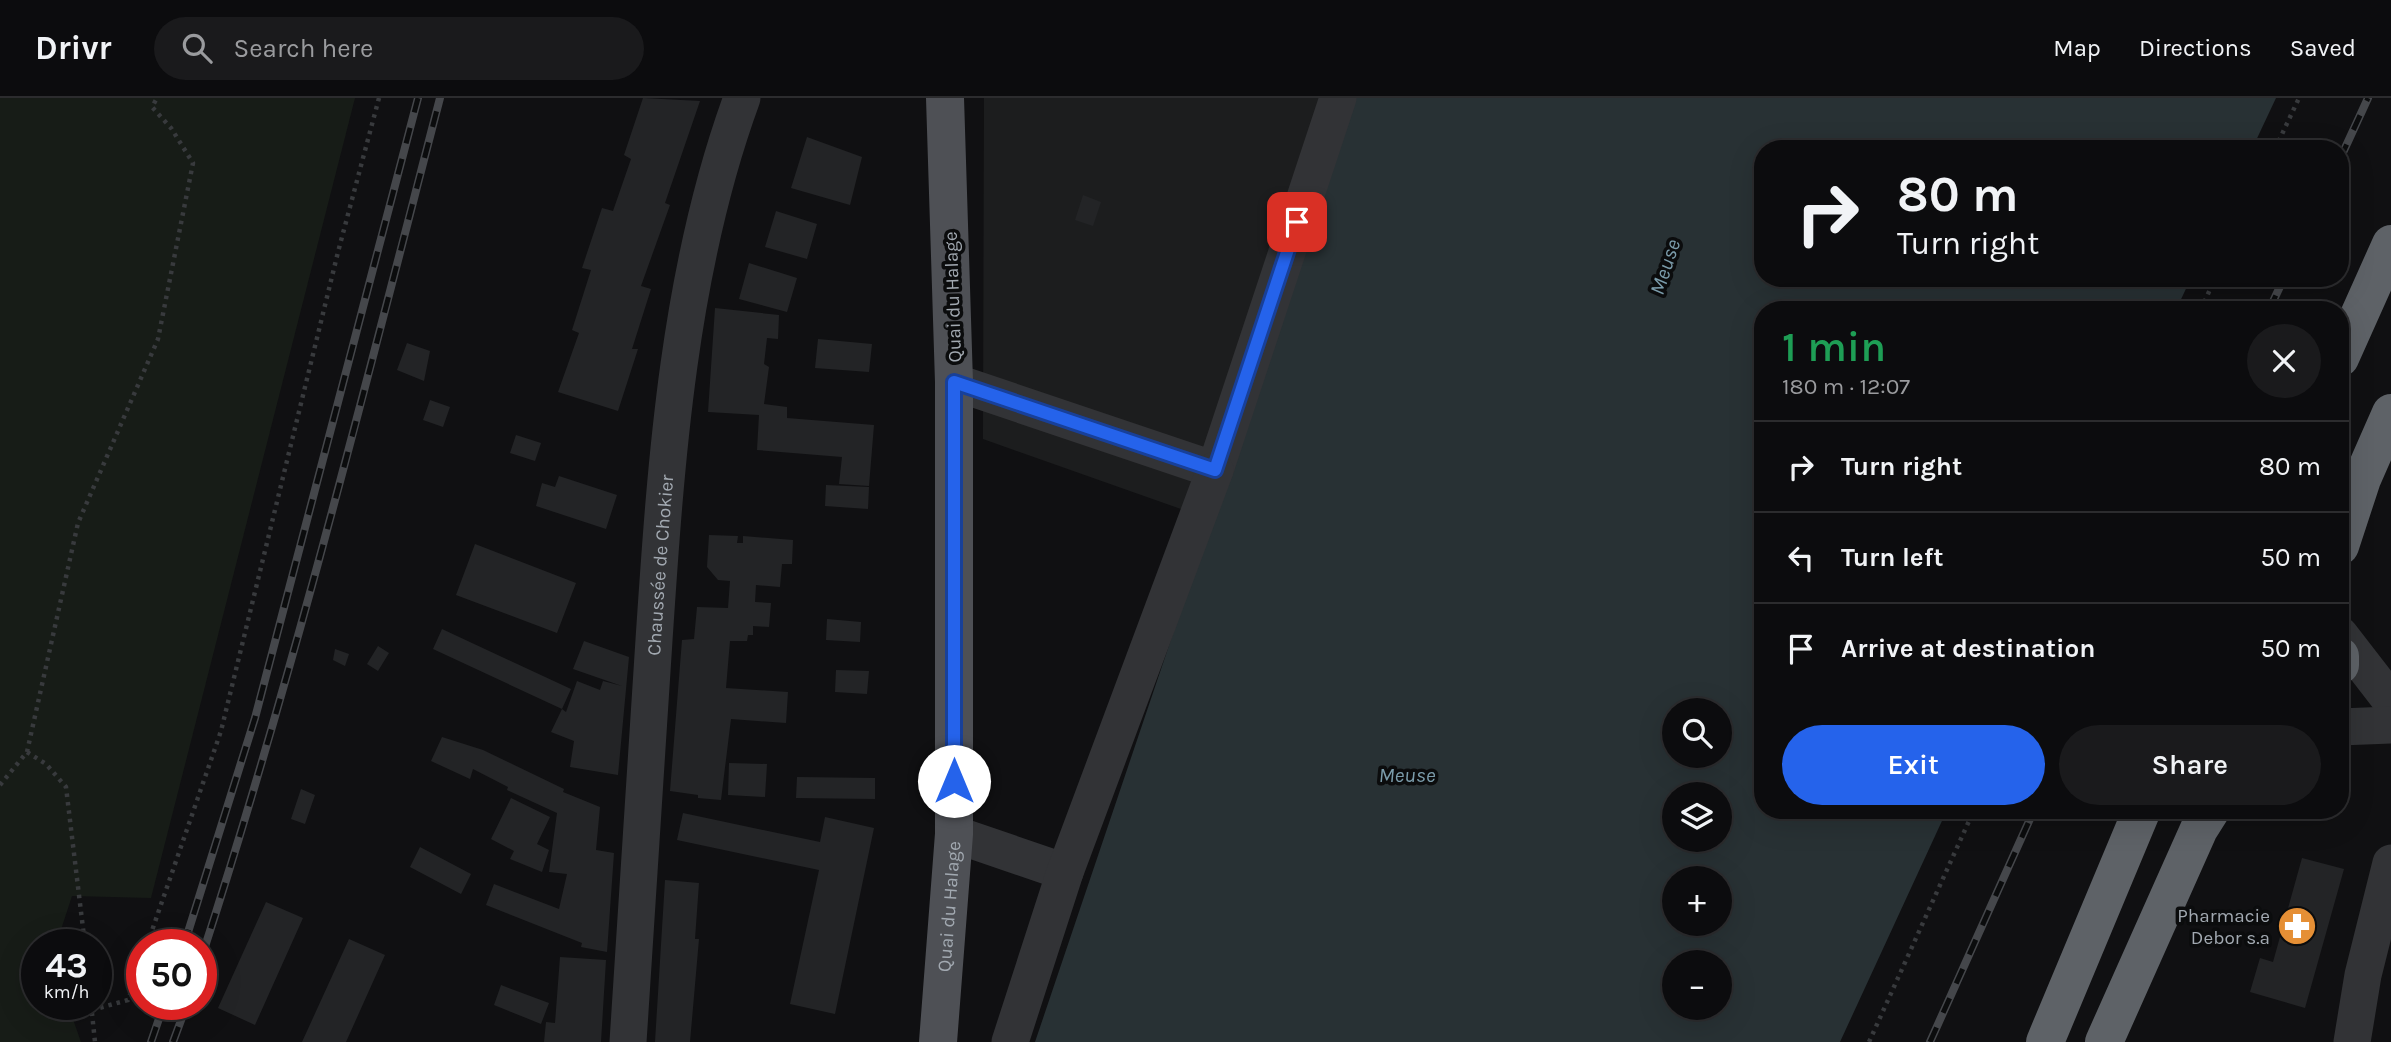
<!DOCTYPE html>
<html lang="en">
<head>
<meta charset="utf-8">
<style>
  :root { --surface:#0c0c0e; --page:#1a1a1c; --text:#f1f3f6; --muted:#9a9b9e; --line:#2c2c2e; --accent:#2563eb }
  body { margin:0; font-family:Karla,sans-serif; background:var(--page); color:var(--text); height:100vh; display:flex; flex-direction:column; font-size:26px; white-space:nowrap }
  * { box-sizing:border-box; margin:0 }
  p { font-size:23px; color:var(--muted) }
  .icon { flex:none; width:38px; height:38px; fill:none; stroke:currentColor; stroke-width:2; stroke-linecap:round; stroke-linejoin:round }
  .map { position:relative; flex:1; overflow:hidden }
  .sheet { position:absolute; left:1754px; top:203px; width:595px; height:518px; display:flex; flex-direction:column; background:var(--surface); border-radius:28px; box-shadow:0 7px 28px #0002,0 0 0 2px var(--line) }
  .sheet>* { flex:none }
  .hud { position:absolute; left:1754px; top:42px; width:595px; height:147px; border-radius:28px; box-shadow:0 7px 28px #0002,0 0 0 2px var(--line); background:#0c0c0e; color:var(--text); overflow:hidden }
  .fabs { position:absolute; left:1662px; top:600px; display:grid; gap:14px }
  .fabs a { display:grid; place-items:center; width:70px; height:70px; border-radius:50%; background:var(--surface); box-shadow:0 7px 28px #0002,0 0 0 2px var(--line); font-size:35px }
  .speed { position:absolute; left:21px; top:831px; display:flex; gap:14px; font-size:35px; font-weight:700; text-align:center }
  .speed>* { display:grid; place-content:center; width:91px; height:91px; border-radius:50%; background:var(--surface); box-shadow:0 7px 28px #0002,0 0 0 2px var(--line); line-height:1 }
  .speed small { font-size:18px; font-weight:400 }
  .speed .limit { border:10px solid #d22; background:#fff; color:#111 }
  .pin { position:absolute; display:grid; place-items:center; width:60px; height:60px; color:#fff; margin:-30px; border-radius:14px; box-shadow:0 4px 10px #0006 }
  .me { position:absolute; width:77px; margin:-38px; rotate:0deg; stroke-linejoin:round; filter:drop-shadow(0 0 5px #0008) }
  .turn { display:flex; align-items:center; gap:24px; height:147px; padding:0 28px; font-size:32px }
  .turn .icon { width:91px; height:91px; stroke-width:2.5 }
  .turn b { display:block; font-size:49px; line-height:60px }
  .round { display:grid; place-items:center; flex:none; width:74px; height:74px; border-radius:37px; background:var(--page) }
  .headline { display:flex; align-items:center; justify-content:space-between; height:119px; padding:0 28px }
  h1 { font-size:42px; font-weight:600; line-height:52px; color:#1e9e55 }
  .cta { display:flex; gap:14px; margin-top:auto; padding:14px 28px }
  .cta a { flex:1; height:80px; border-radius:42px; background:var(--accent); color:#fff; font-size:28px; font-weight:600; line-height:80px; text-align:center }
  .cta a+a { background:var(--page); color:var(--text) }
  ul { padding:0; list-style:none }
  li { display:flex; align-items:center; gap:21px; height:91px; padding:0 28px; border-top:2px solid var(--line) }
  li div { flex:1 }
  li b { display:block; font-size:26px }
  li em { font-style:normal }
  header { display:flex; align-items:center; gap:42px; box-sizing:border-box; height:98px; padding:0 35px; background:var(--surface); border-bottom:2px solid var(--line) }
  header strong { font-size:33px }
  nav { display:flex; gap:38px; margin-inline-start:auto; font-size:24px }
  .search { width:490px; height:63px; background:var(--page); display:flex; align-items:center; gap:18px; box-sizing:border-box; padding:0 24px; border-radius:38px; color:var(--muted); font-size:26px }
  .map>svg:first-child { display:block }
  .built { fill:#1c1d1e }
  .green { fill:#171c17 }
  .water { fill:#283134; fill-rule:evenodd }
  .building { fill:#232426 }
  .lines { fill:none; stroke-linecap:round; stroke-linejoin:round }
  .path { stroke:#383a3d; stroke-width:4.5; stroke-dasharray:3.5 5; stroke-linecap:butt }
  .minor { stroke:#323336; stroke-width:37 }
  .major { stroke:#4e5055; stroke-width:38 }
  .highway { stroke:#5e6267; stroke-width:38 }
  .rail-casing { stroke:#45474b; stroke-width:8 }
  .rail { stroke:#0b0c0d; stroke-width:5; stroke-dasharray:16; stroke-linecap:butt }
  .route-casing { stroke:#184099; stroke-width:18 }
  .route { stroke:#2563eb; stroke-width:12 }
  .labels { text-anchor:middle; stroke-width:7; stroke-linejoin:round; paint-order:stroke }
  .street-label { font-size:19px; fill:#a2a9b1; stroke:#0b0c0d }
  .poi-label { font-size:19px; fill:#a2a9b1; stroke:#0b0c0d; text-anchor:end }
  .water-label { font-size:21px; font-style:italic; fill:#7b9cab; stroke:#0b0c0d }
</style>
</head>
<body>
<header>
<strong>Drivr</strong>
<div class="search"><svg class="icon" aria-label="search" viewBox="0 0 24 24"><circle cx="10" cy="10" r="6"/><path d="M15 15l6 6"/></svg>Search here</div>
<nav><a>Map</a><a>Directions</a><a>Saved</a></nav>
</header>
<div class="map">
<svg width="2391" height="944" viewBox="0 0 2391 944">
  <rect width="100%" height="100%" fill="#101012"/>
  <path class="built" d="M984,0H1354L1212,422L983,341Z"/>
  <path class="green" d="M0,0H355L151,800L72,798L56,847H37V906L68,907L81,944H0Z"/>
  <path class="water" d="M1354,0H2276L2252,51H1762V180H2191L2176,212H1762V712H1947L1840,944H1035ZM1675,612H1720V658H1675ZM1675,696H1720V742H1675ZM1675,780H1720V826H1675ZM1675,864H1720V910H1675Z"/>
  <path class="building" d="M643,0L700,3L665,105L670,107L641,188L651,191L632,251H638L618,313L558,294L579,235L572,232L591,172L582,170L602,110L613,113L631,61L624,57Z
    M807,39L862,59L850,107L791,90Z
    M1083,97L1101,104L1093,128L1075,122Z
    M776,113L817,126L807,161L765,149Z
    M749,165L797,180L787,214L739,201Z
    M715,210L779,217L778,241L767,240L764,266L769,269L764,306L787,309V320L874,327L869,388L839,386L842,359L757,352L759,317L708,314Z
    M818,241L872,246L869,274L815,270Z
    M407,245L430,253L424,283L397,272Z
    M430,302L450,309L443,329L423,322Z
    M516,337L541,345L535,363L510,355Z
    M559,378L617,397L606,431L536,408L542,385L555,389Z
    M826,387L869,389L868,411L825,408Z
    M709,437L738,438L737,445H743V438L793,442L792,466H782L780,489L756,487L755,504L771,505L769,529L753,528V537H748L747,543H730L726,590L788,594L786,625L731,621L721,702L698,700V697L670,693L682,542L694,541L697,509L728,510L730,483L718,482L707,469Z
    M475,446L576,485L557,535L456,497Z
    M827,521L861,524L860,544L826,542Z
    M442,531L571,591L562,611L433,551Z
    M584,543L629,559L618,677L570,669L574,643L551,634L562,611L566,614L577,583L600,592L603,583L622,588L573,571Z
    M378,548L389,555L378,573L367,566Z
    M335,551L349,556L345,568L333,562Z
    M836,572L869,573L867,596L835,594Z
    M442,639L483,652L564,691L563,694L600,709L596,752L614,755L607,854L581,849L582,845L486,807L494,786L559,811L567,776L549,774L557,715L507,692L508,689L473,671L470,681L431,663Z
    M729,665L767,666L765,699L728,697Z
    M797,679L875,680V701L796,700Z
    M301,691L315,697L305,726L291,721Z
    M511,700L550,719L537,746L549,752L542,774L510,761L514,753L491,741Z
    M683,715L820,744L825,719L874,730L835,916L790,906L819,772L677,742Z
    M420,749L471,776L461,796L410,769Z
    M2302,760L2344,771L2305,910L2250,894L2260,860L2273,864Z
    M665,782L699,785L695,841H699L690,944H655Z
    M266,804L303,820L255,927L218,910Z
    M349,841L385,857L346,944H302Z
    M560,859L606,862L601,944H544L546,924L555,925Z
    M501,887L549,905L541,926L494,907Z"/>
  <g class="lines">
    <path class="path" d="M2275,51L2299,0
      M2201,212L2215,180
      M27,654L46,666L66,689L85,847
      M0,687L27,654L78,425L158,241L193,65L171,30L152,9L157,0
      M147,847L221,633L338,154L379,0
      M91,906L95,944
      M92,912L128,902L142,863
      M1869,944L1974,712"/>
    <g class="minor">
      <path d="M954,284L1215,372L1338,0"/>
      <path d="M2340,537L2391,603"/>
      <path d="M2340,629L2391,627"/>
      <path d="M954,736L1065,774"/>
      <path id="s1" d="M628,944C637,810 645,676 654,542C666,361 679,172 742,0"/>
      <path d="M1010,944L1065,774L1215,372"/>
      <path d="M2352,944L2363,877L2391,765"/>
    </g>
    <path class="major" id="s2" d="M938,944L954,736V284L945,0"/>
    <path class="highway" d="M2340,260L2391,146
      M2340,448L2362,381L2391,315
      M2340,558V567
      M2045,944L2142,712
      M2104,944L2199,731L2211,712"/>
    <g class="rail-casing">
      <path id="rail" d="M2340,61L2368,0
        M2269,212L2284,180
        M184,847L255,620L418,0
        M201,861C293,578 365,289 440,0
        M151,944L164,906
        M173,944L187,906
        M1930,944L2034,712"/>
    </g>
    <use href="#rail" class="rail"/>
  </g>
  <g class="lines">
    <g class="route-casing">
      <path id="route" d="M954,683V284L1215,372L1297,124"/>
    </g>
    <use href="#route" class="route"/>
  </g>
  <defs>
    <g id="pharmacy-disc" transform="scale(2.0125)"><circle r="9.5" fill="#e58f35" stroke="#0b0c0d"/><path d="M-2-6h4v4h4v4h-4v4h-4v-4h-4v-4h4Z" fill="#fff"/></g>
  </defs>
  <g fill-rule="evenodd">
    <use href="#pharmacy-disc" x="2297" y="828"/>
  </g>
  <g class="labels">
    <g class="street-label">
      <text transform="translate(952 199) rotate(-92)" y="7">Quai du Halage</text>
      <text dy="7" stroke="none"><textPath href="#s1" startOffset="478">Chaussée de Chokier</textPath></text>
      <text dy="7" stroke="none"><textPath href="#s2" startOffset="136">Quai du Halage</textPath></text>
    </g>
    <g class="poi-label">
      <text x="2270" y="824">Pharmacie<tspan x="2270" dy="22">Debor s.a</tspan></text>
    </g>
    <g class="water-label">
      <text transform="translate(1665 169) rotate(-72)" y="7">Meuse</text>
      <text x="1407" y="684">Meuse</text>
    </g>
  </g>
</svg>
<div class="fabs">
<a><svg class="icon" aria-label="search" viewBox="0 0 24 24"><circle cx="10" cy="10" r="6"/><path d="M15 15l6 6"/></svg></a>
<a><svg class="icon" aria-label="layers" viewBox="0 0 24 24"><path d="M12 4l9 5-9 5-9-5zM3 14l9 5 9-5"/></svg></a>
<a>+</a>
<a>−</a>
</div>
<div class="speed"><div>43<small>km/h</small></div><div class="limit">50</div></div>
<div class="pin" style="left:1297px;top:124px;background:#d93025"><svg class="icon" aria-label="arrive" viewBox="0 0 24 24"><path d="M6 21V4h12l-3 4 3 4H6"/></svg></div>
<svg class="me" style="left:954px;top:683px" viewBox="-20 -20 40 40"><circle r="19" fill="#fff"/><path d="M0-13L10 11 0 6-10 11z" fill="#2563eb"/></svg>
<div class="hud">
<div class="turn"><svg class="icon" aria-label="right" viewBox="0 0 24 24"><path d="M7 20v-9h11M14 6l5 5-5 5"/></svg><div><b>80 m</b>Turn right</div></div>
</div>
<section class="sheet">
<div class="headline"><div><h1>1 min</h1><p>180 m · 12:07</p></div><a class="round"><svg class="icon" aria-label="close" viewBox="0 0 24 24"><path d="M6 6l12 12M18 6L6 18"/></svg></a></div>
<ul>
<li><svg class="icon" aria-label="right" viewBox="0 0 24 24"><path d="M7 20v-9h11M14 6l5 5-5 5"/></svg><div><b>Turn right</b></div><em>80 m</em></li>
<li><svg class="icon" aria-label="left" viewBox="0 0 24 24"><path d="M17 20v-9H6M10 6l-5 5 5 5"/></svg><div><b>Turn left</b></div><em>50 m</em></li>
<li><svg class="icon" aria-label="arrive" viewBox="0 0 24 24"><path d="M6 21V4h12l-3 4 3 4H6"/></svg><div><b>Arrive at destination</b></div><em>50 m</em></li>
</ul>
<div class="cta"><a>Exit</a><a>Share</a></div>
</section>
</div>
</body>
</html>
